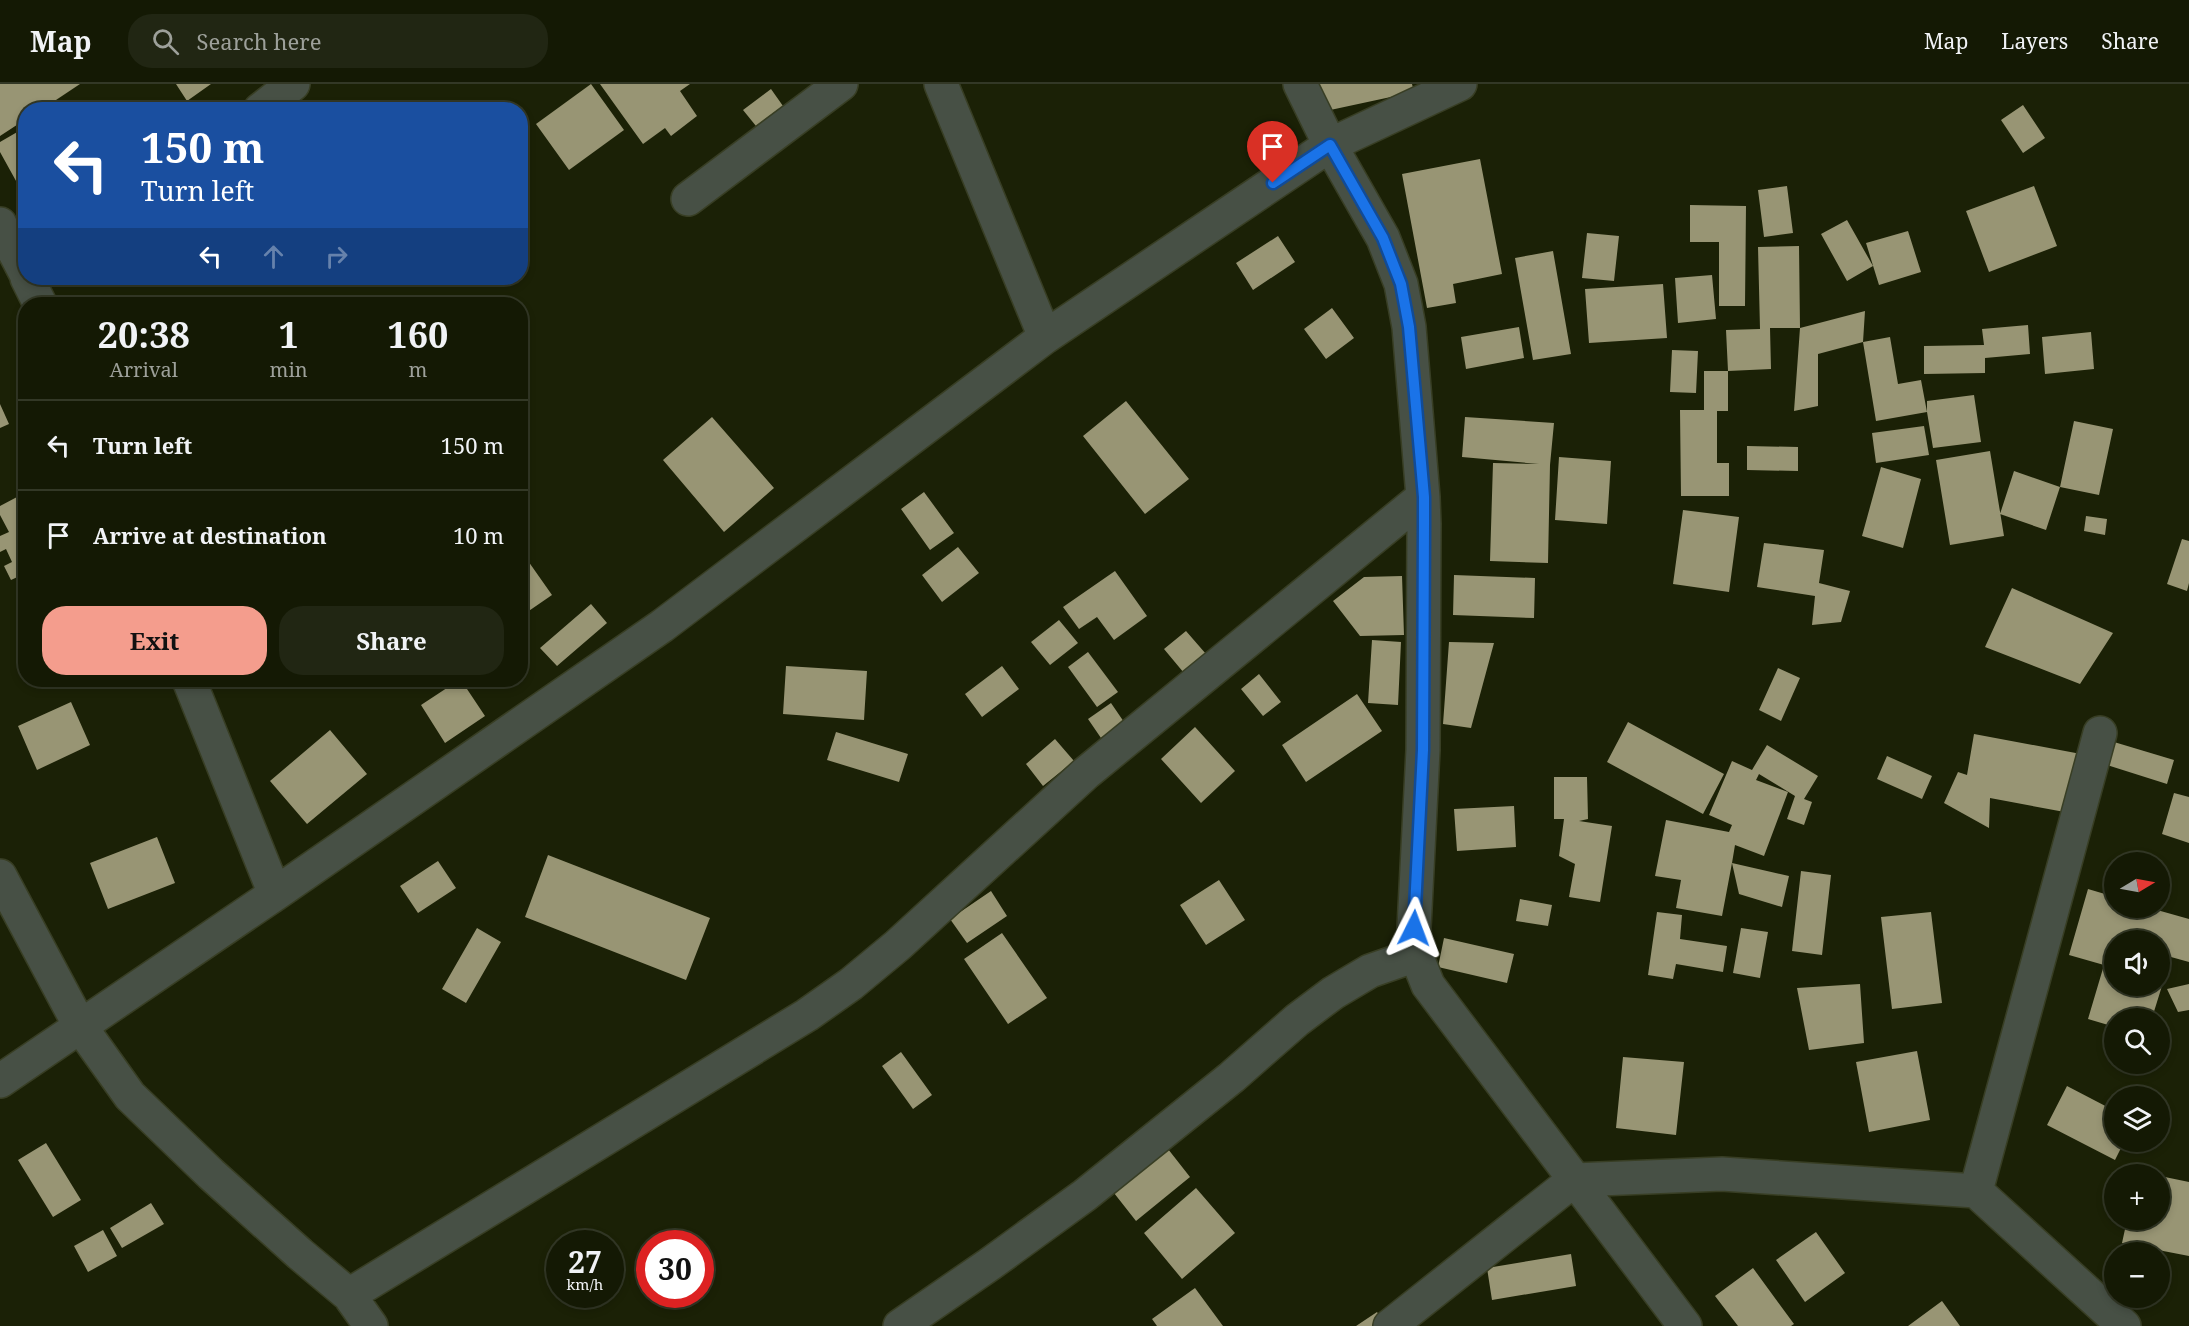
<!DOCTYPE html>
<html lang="en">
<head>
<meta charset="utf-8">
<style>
  :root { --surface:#141904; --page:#212613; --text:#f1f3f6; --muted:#9da09a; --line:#333826; --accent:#f49d8d }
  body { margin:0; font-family:"Noto Serif",serif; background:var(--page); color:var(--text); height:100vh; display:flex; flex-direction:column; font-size:22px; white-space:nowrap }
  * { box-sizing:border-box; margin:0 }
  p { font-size:20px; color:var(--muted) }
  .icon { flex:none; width:33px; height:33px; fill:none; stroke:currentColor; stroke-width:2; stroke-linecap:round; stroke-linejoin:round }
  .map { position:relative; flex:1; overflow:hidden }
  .details { position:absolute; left:18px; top:213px; width:510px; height:390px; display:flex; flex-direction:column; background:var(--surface); border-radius:24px; box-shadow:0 3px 9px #0003,0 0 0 2px var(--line) }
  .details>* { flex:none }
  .top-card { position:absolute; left:18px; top:18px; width:510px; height:183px; border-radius:24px; box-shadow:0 3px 9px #0003,0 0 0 2px var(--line); background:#1a4fa0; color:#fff; overflow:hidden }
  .needle { width:39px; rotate:80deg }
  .tools { position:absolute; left:2104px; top:768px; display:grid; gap:12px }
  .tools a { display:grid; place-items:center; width:66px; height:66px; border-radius:50%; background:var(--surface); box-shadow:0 3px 9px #0003,0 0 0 2px var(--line); font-size:30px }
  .speed { position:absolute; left:546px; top:1146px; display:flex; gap:12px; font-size:30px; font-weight:700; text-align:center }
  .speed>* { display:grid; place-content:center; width:78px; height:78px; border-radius:50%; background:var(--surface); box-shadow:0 3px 9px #0003,0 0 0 2px var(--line); line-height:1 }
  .speed small { font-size:15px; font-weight:400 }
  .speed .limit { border:9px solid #d22; background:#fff; color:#111 }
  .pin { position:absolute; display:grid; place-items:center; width:51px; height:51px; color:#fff; margin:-62px -26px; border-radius:50% 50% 50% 0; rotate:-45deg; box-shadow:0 0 6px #0007 }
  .pin .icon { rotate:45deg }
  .me { position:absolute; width:66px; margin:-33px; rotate:3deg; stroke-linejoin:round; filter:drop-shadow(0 0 4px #0008) }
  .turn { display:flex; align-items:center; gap:21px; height:126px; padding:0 24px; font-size:27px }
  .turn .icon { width:78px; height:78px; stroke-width:2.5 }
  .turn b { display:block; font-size:42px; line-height:51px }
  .lanes { display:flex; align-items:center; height:57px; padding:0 24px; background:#0003; justify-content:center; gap:30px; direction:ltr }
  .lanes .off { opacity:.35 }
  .eta { display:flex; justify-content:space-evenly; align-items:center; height:102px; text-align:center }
  .eta b { font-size:36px; font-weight:700; line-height:42px }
  .primary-button { display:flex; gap:12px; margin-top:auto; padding:12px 24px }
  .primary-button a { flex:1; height:69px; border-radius:24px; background:var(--accent); color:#111; font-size:24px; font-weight:700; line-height:69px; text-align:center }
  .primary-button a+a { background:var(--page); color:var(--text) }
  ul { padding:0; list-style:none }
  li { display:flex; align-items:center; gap:18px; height:90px; padding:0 24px; border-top:2px solid var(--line) }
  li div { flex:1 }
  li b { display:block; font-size:22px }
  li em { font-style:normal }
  header { display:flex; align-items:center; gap:36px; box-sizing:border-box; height:84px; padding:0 30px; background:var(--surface); border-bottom:2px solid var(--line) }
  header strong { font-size:28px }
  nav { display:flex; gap:33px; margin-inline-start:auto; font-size:21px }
  .search { width:420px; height:54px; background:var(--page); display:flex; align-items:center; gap:15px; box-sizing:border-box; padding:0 21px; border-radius:24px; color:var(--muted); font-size:22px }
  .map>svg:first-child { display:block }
  .building { fill:#989574; fill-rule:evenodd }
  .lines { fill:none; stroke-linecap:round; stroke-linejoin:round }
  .minor-casing { stroke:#383e24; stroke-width:36 }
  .minor { stroke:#475045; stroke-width:33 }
  .route-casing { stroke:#114b97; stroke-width:15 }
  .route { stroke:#1a73e8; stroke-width:10 }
</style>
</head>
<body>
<header>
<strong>Map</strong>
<div class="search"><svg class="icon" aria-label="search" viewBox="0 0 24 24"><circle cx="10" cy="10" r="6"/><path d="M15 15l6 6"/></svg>Search here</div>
<nav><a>Map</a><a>Layers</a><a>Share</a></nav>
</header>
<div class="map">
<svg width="2189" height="1242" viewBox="0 0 2189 1242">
  <rect width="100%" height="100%" fill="#1b2106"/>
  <path class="building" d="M0,0H80L41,26H26V35L0,52Z
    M176,0H211L187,17Z
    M591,0L624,46L569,86L536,40Z
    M600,0H690L680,7L697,32L671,52L665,44L643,60Z
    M1315,0H1412L1414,8L1321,28Z
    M771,5L783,22L756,42L743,26Z
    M2023,21L2045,54L2023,69L2001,36Z
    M19,47L26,59V115L0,68V58Z
    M1480,75L1502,190L1453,200L1456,219L1427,224L1402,90Z
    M1787,102L1793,149L1764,153L1758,106Z
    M2034,102L2057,162L1989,188L1966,127Z
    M1690,121L1746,122L1745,222H1719V158H1690Z
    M1847,136L1873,182L1847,197L1821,150Z
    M1908,147L1921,188L1879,201L1866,159Z
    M1587,149L1619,152L1614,197L1582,194Z
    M1278,152L1295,178L1253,206L1236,179Z
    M1799,162L1800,244H1770L1771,285L1728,287V327H1717V379H1729V412H1681L1680,326H1704V287H1728L1726,246L1760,245L1758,163Z
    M1553,167L1571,270L1533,276L1515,174Z
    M1712,191L1716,235L1678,239L1675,194Z
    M1663,200L1667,254L1589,259L1585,205Z
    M1332,224L1354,254L1326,275L1304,245Z
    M1865,227L1863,258L1818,270V322L1794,327L1800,244Z
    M2028,241L2030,270L1985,274V289L1924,290V262L1984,261L1982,245Z
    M1519,243L1524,274L1466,285L1461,253Z
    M2091,248L2094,285L2045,290L2042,253Z
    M1890,253L1898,300L1921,296L1927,328L1876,337L1863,258Z
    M1672,266L1698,267L1696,309L1670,308Z
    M1974,311L1981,358L1933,364L1927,328V317Z
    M1126,317L1189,395L1145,430L1083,352Z
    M0,320L9,340L0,344Z
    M712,333L774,404L724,448L663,376Z
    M1465,333L1554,339L1550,381L1548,479L1490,477L1493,379L1539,380L1462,373Z
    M2074,337L2113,345L2099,411L2060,403Z
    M1924,342L1929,371L1876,379L1872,349Z
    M1747,362L1798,363V387L1747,386Z
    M1990,367L2004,452L1950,461L1936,376Z
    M1559,373L1611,377L1607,440L1555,436Z
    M1881,383L1921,395L1903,464L1862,452Z
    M2014,387L2060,403L2046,446L2000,430Z
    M924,408L954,449L930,466L901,425Z
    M17,413L26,429V489L11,496L4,482L12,478L6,465L0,468V452L9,448L0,431V422Z
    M1683,426L1739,433L1729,508L1673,500Z
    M2086,432L2107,435L2105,451L2084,447Z
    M2182,455L2189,457V499L2187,507L2167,500Z
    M1764,459L1824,466L1819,499L1850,507L1841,538L1812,541L1815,512L1757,503Z
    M958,463L979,489L942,518L922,491Z
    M526,474L552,511L520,533V479Z
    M1115,487L1147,532L1114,556L1097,533L1079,545L1063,523Z
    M1454,491L1535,494L1534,534L1453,531Z
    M1402,492L1404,551L1360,552L1333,517L1364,493Z
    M2012,504L2113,549L2080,600L1985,563Z
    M591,520L607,539L557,582L540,564Z
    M1059,536L1078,559L1050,581L1031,558Z
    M1186,547L1206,570L1184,589L1164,565Z
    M1372,556L1401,558L1398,621L1368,619Z
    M1449,558L1494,559L1471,644L1443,640Z
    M1088,568L1118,608L1097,623L1068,583Z
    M786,582L867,587L864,636L783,630Z
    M1002,582L1019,605L982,633L965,610Z
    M1778,584L1800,594L1781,637L1759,626Z
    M1259,590L1281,618L1263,632L1241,605Z
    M459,596H461L485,632L445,659L421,621Z
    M1357,610L1382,647L1306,698L1282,661Z
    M71,618L90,661L37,686L18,642Z
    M1111,619L1124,638L1101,654L1088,635Z
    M1628,638L1724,690L1703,730L1607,678Z
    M1195,643L1235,687L1201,719L1161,675Z
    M330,646L367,690L307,740L270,697Z
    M836,648L908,670L899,698L827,676Z
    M1974,650L2081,670L2070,729L1990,714L1989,744L1944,719L1958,688L1967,691Z
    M1055,655L1074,677L1043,702L1026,680Z
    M2114,658L2174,676L2167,700L2107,681Z
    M1767,661L1818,692L1804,715L1812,718L1804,741L1787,735L1795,712L1759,690L1756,696L1788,708L1764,772L1735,761L1732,779L1789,792L1782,823L1739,810L1732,779L1722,832L1676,824L1681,796L1655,792L1666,736L1729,748L1732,741L1709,731L1732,677L1752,686Z
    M1887,672L1932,692L1922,715L1877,695Z
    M1554,693H1587L1588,735L1579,737L1612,742L1600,818L1569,813L1575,780L1559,772L1564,735H1554Z
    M2174,709L2189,713V759L2162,750Z
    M1514,722L1516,763L1457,767L1454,725Z
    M157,753L175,799L108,825L90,779Z
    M548,771L710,834L686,896L525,833Z
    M438,777L456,804L418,829L400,802Z
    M1801,787L1831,791L1822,871L1792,867Z
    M1219,796L1245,836L1206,861L1180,821Z
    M2088,805L2115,813V824H2150L2189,835V878L2171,873L2152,934H2115V943L2088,935L2104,881L2069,871ZM2115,856H2160V902H2115Z
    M991,807L1007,832L967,859L950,835Z
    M1520,815L1552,821L1548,842L1516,837Z
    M1657,828L1682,831L1680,855L1727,862L1723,888L1676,880L1673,895L1648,891Z
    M1931,828L1942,919L1892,925L1881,833Z
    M477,844L501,858L466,919L442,905Z
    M1741,844L1768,848L1760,894L1733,889Z
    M1002,849L1047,914L1008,940L964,875Z
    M1444,854L1514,870L1507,899L1438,883Z
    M1860,900L1864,959L1809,966L1797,904Z
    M2189,900V926L2178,928L2167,905Z
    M1917,967L1930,1036L1869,1048L1856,978Z
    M901,968L932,1011L913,1025L882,982Z
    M1623,973L1684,978L1676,1051L1616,1044Z
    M2067,1002L2115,1027V1058H2124L2115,1076L2047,1041Z
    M46,1059L81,1116L53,1133L18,1076Z
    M1168,1065L1190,1093L1136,1137L1114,1109Z
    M2160,1092L2189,1098V1172L2122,1159L2127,1136H2160Z
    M1196,1104L1235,1149L1182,1195L1144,1149Z
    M151,1119L164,1140L122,1164L110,1144Z
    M103,1146L117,1172L88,1188L74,1162Z
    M1816,1148L1845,1189L1805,1218L1776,1176Z
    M1571,1170L1576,1202L1492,1216L1487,1184Z
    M1753,1184L1794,1240L1791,1242H1738L1715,1212Z
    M1195,1204L1223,1242H1157L1152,1235Z
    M1942,1217L1960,1242H1908Z
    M1377,1228L1386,1242H1356Z"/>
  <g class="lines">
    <g class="minor-casing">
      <path id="minor" d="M941,0L1045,253
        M1300,0L1330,61L1383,154L1401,200L1409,243L1423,413L1424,440L1423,666L1414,844L1416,871L1428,901L1685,1242
        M260,26L293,0
        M688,115L841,0
        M0,140L26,190
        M27,194L40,220
        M189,596L275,810
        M0,792L80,942L130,1012L211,1090L300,1170L349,1211L371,1242
        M0,997L275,810L662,542L1045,253L1330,61L1460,0
        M1976,1107L2100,649
        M349,1211L807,931L851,900L898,861L1086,689L1423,413
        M900,1242L990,1180L1085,1111L1232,993L1297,936L1333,909L1370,887L1416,871
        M1390,1242L1574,1096L1722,1090L1976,1107L2124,1242"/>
    </g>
    <use href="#minor" class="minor"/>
  </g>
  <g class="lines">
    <g class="route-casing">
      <path id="route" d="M1273,99L1330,61L1383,154L1401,200L1409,243L1424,413V440L1423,666L1414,844"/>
    </g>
    <use href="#route" class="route"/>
  </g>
</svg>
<div class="tools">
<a><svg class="needle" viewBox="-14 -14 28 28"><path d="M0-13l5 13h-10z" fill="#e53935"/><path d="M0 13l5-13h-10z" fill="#9da09a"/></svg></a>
<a><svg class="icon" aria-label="sound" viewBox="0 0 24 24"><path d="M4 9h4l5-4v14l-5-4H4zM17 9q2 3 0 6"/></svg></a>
<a><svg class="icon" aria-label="search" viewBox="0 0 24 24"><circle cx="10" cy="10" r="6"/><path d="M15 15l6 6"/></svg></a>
<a><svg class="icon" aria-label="layers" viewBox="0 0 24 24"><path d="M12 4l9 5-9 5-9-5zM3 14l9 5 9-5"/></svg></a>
<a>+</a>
<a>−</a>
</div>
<div class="speed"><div>27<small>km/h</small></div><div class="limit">30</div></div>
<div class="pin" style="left:1273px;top:99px;background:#d93025"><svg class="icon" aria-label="arrive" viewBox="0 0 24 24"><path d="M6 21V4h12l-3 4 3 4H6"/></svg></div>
<svg class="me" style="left:1414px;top:844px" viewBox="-20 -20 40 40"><path d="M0-17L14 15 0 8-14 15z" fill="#1a73e8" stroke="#fff" stroke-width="4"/></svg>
<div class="top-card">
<div class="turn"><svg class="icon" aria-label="left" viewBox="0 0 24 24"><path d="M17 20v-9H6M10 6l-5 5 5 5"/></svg><div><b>150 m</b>Turn left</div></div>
<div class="lanes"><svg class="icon" aria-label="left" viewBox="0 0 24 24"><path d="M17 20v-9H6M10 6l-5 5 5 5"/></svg><svg class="icon off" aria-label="ahead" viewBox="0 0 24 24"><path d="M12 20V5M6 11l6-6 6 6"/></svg><svg class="icon off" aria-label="right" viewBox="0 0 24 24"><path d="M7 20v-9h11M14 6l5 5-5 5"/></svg></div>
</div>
<section class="details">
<div class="eta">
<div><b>20:38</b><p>Arrival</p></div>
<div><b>1</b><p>min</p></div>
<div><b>160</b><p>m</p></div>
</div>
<ul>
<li><svg class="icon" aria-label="left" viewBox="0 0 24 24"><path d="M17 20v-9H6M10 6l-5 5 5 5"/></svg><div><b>Turn left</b></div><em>150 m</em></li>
<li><svg class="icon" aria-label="arrive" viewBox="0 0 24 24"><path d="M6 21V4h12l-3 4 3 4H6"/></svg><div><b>Arrive at destination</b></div><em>10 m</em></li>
</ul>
<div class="primary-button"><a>Exit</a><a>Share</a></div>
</section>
</div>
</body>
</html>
